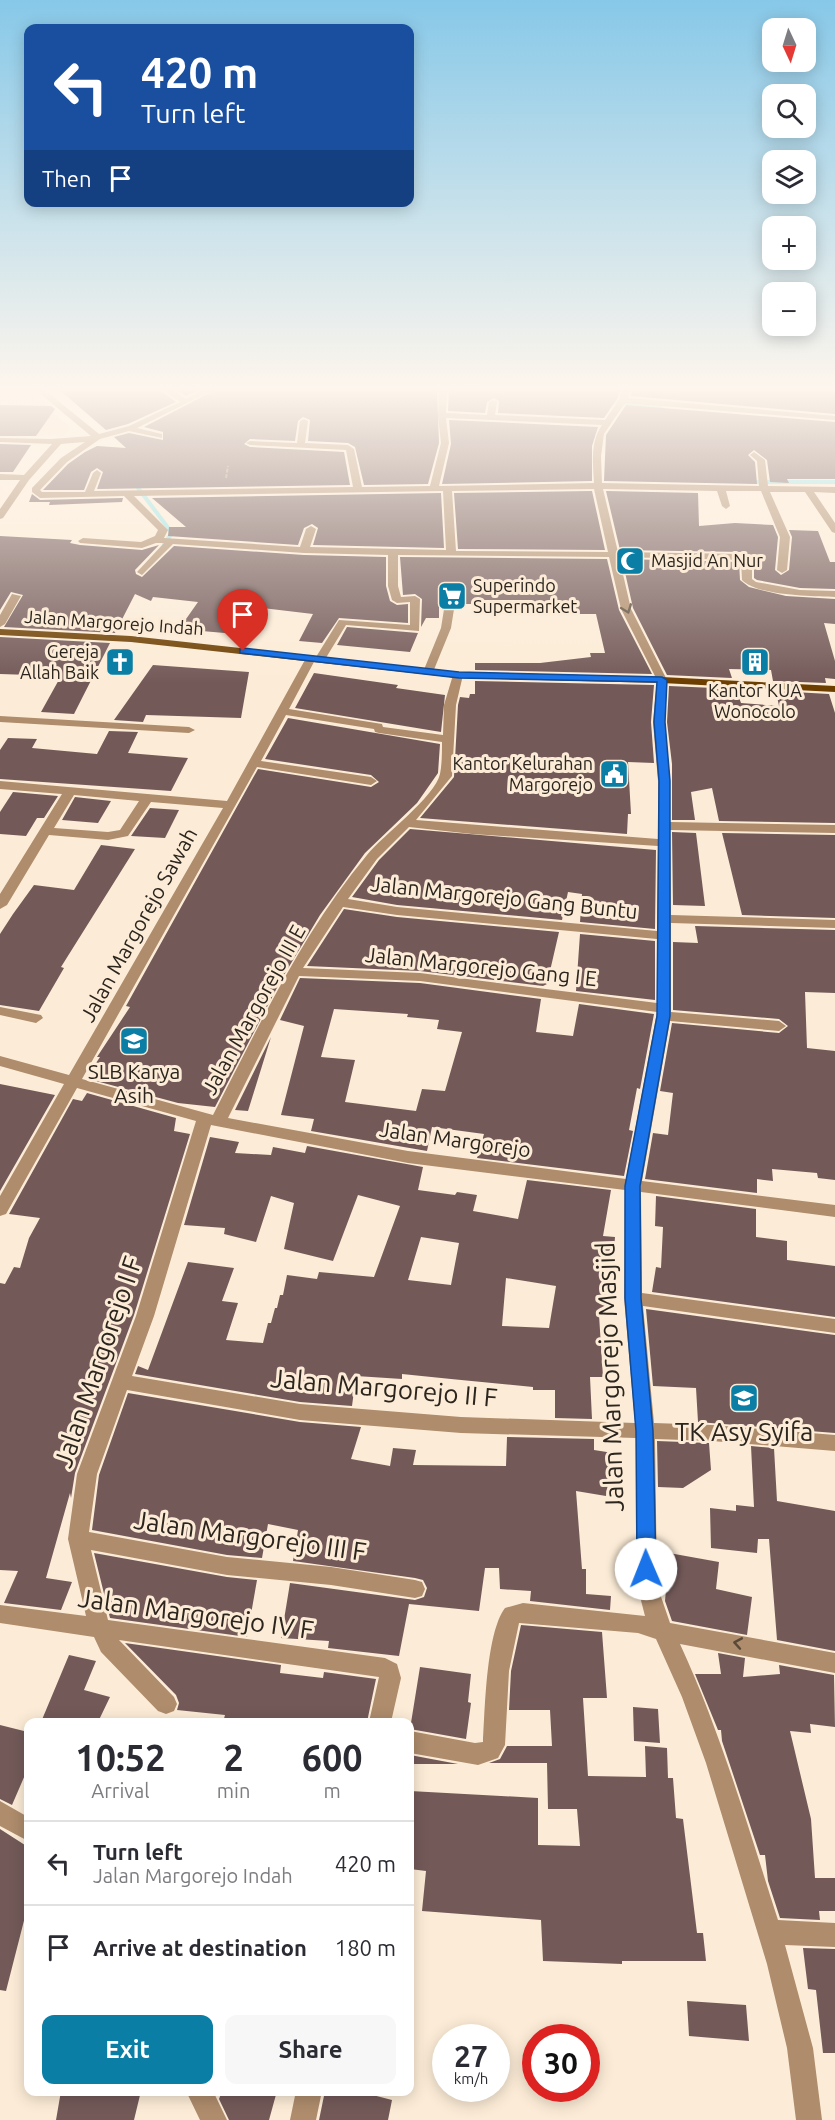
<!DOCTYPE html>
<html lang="en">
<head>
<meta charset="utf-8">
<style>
  :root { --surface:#fff; --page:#f7f7f7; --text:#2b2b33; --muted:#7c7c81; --line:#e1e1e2; --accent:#0b7ea6 }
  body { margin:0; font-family:Ubuntu,sans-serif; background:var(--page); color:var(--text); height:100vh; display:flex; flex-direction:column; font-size:22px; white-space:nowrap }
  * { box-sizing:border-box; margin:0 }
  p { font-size:20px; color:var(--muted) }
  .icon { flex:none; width:33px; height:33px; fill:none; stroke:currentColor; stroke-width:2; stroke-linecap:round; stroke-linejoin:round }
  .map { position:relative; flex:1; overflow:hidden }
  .details { position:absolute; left:24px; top:1718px; width:390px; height:378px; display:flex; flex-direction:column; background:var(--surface); border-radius:12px; box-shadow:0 3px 15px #0003 }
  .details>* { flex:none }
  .hud { position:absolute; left:24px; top:24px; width:390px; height:183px; border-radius:12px; box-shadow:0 3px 15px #0003; background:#1a4fa0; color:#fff; overflow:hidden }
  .needle { width:39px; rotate:176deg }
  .buttons { position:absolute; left:762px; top:18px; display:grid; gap:12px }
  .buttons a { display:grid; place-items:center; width:54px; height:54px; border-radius:12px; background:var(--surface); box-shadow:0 3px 15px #0003; font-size:30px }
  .speed { position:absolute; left:432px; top:2024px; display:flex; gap:12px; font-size:30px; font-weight:700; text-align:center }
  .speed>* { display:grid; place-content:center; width:78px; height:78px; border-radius:50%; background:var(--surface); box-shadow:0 3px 15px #0003; line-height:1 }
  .speed small { font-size:15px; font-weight:400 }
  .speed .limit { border:9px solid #d22; background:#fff; color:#111 }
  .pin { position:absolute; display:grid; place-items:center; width:51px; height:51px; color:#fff; margin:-62px -26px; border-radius:50% 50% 50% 0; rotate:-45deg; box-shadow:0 0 6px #0007 }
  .pin .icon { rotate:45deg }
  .me { position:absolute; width:66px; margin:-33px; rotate:359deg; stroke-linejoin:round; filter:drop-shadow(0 0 4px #0008) }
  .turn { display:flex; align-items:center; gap:21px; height:126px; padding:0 18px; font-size:27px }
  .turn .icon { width:78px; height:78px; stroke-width:2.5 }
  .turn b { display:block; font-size:42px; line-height:51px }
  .then { display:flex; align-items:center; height:57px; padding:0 18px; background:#0003; gap:12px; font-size:22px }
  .eta { display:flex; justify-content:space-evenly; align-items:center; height:102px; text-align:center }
  .eta b { font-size:36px; font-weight:700; line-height:42px }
  .button { display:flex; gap:12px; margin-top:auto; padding:12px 18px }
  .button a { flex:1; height:69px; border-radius:12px; background:var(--accent); color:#fff; font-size:24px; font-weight:700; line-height:69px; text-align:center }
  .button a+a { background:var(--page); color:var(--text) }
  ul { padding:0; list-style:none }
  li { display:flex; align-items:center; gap:18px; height:84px; padding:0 18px; border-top:2px solid var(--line) }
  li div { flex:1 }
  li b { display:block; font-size:22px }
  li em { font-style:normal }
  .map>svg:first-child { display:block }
  .built { fill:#f6e1c6 }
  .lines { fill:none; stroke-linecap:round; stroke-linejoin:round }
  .stream { stroke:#97e5e7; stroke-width:4 }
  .building { fill:#735a59; fill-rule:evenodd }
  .path { stroke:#9d9182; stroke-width:2; stroke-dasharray:4 1.5; stroke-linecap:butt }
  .minor { fill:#ae8c6c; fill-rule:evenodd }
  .major { fill:#6c3e00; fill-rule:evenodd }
  .oneway { stroke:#594939 }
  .route { fill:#1a73e8; stroke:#114b97; stroke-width:1.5 }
  .labels { text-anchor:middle; stroke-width:6; stroke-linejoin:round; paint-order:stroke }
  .far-poi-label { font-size:18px; fill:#2b251d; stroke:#fcecd7; text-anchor:start }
  .far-street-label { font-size:18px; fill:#2b251d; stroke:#fcecd7 }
  .street-label { font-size:21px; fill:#2b251d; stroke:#fcecd7 }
  .poi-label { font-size:21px; fill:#2b251d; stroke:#fcecd7 }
  .near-street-label { font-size:26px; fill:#2b251d; stroke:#fcecd7 }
  .near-poi-label { font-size:26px; fill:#2b251d; stroke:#fcecd7 }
</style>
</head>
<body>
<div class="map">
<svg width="835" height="2120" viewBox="0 0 835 2120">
  <rect width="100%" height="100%" fill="#fcecd7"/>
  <path class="built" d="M0,386H22L71,428L62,436L0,434Z"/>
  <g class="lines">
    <path class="stream" d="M325,389L382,387L482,390
      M606,401L660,407L667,413
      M132,480L172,533L164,544
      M748,482H835"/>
  </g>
  <path class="building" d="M55,386H155L176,402L128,424L106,430Z
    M170,386H206L186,396Z
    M223,386L437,390L439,443L428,484L364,485L355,447L348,443L308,441L310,420L303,417L298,421L295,441L250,439L244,444L250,447L344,452L350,485L97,489L103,472L97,468L91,472L84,490H43L68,464L85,452L97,446L126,448L114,437L129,433L163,440V432L144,427Z
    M477,386H622L617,399L604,418L498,413L499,401L494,398L487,402L485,413L448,411L449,390L474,391Z
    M634,386H835V414L631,396Z
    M0,405L51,406L55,409L36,436H0Z
    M626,405L835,422V479H787L789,483L770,482L767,460L754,450L748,455L755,462L757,484L604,481L606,435Z
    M449,420L598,427L592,446V481L442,484L451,444Z
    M0,444L31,445L13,472H0Z
    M592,491L605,550L458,549L454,493Z
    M606,491L698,493L699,526L735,523L773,525L778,537L775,570L781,575L789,570L792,537L789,530L818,531L830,562H835V589L800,588L757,580L754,578V560L743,552L620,550Z
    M441,493L444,548L313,545L318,528L312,524L304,528L298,545L168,536L169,527H186L152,498Z
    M32,494L40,500L123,498L122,502L49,505L50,502H29Z
    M0,536L72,540L70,543L80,545L142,550L159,545L135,570L136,574L142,577L174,546L304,555L386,557V586L390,601L397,605L408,604V623L339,618L322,643L299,641L313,614L253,607L236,634L179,629L198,602L153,597L151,601L135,594L115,633L4,627L23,595L11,592L0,610Z
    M400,557L607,559L619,610L652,674L475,670V663H540L591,657L590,653H605L596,614H561L560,606L532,604V600H477V604H457L449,598L439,603V618H426L421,627L422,599L415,594L403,595Z
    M622,559L739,562L740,580L749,587L786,596L835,599V624L824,623L835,661V679L825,678L826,683L773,681L771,670L729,669L732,678L667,675L633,608Z
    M347,627L418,633L410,652L337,645Z
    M0,637L110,643L74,714L41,712L61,676L0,674Z
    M153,665L249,672L241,718L146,715L143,722L114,720Z
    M314,673L398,685L396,688L445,695L441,732L295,708Z
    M475,681L654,685L651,722L654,763L628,762L631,814H628L627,834L420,818L454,777L458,705L460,697L469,698L470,694H475Z
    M669,686L736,689L741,703L779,706L776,691L829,694L835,713V823L719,821L712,788L691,792L695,820H672V764L667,722Z
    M288,718L440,744L438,773L417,803L365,853L320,915L281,980L215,1107L178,1103L96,1081L105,1068L94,1066L100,1057H97L130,1007L126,1006L258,769L371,787L379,782L371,775L265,759Z
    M109,731L138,732L128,753L188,758L171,791L0,779V750L8,738L37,739L32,748L97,754Z
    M13,792L58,796L44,818H37L26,836L0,834V812Z
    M75,797L111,801L98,823L62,820Z
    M150,808L179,810L165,838L131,836Z
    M410,829L656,850L655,929L580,922L582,894L568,892L562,920L397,905L352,897L379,860Z
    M672,832L696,833L705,906L673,905Z
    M722,833L835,835V918L742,915Z
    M101,845L135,849L61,967L64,968L39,1011L0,1005V934L13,914L34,885L74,890Z
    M344,909L397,917L559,932L547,984L543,986L420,971L307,966Z
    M695,926L835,930V993L805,992L807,1048L835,1051V1180L818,1178L817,1173L772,1169L773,1181L757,1179V1193L645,1179L653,1133L668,1135L673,1093L660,1091L672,1023L779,1033L788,1026L779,1019L673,1010V942L698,943Z
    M580,934L655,941V1000L576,991Z
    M300,978L420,983L541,999L536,1032L573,1036L579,1004L654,1014L640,1089L637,1088L629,1130L633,1131L624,1176L477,1158L484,1134L432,1127L427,1151L311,1131L314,1119L281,1115L304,1026L280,1020ZM334,1009L408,1014L407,1017L439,1020L437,1029L462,1032L445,1091L422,1089L416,1111L345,1102L355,1060L321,1057Z
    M271,1037L248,1111L235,1110Z
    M0,1084L55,1095L0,1191Z
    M87,1093L176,1118L174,1131L190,1134L134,1315L75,1473L71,1498L70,1493L46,1578L72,1582L61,1610L4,1603L18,1571L0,1570V1283L5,1284L14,1267L20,1268L29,1238L40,1218L9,1214L73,1099L82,1101Z
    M210,1137L239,1142L235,1153L271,1155L273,1147L305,1153L307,1146L423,1167L418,1190L455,1195L457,1192L477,1195L473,1211L518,1219L527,1180L611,1190L603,1236L615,1237L609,1316L599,1315L603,1377H590L592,1419L555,1418V1390H533V1387L451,1379L402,1374V1379L356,1376L352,1406L300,1402L135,1374L138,1366L148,1370L188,1262L234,1268L222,1301L238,1303L226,1340L263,1343L268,1323H271L275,1308H277L280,1295H283L287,1275L317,1279L319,1272L374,1277L400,1206L358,1195L333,1261L284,1249L294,1203L271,1196L256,1242L224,1234L225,1228L184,1225ZM421,1237L459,1243L451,1285L408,1280ZM506,1278L556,1286L549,1328L502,1326Z
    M656,1196L756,1209V1237L787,1241V1260L835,1266V1317L652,1292L656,1267L661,1268L663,1227L655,1226Z
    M646,1309L835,1335V1433L698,1422L696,1388L653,1386Z
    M128,1393L300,1422L361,1427L351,1459L390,1466L393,1448L416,1450L413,1465L506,1466L507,1437L594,1439V1450L613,1453L606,1496L576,1491L582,1569H586V1594L611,1596L610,1610L530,1601L531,1591L500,1589L499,1568H485L479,1611L409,1604L399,1656L328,1648L329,1641L281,1638L290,1583L415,1600L424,1597L427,1588L423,1580L415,1578L293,1561L298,1530L268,1524L262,1558L227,1555L92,1530L99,1475Z
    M657,1441L709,1443L711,1470L683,1488L658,1487Z
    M751,1446L774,1448L777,1501L835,1511V1651L777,1640L769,1539H758L757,1553L711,1548L710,1508L736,1511V1505L754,1507Z
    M94,1553L227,1577L257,1580L247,1637L110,1618Z
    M669,1553L719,1562L716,1589L752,1597L747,1635L672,1621L665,1601Z
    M521,1625L602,1632L607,1698H583L588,1776L646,1777L645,1746L667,1748L668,1778H673L676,1818L683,1819L697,1933H703L706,1961H622V1964L543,1961L541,1920L422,1911L426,1871L410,1869V1791L538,1798V1845L580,1846L577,1809H548L547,1763H489L500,1759L507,1746H552L550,1710H509L511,1671Z
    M125,1643L281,1665L280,1673L323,1678L324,1672L376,1679L367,1722H223L225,1715L177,1710L179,1703L176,1695Z
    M718,1653L745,1658L743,1677L780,1674L779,1665L834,1675L835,1727L810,1724L811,1733L790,1731L811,1819L815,1878H835V1911H819L820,1920L780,1918L768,1881L765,1855H760L722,1741L721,1730H718L695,1674H721Z
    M69,1655L96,1661L84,1690L110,1697L98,1722H41Z
    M420,1667L471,1674L468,1702L471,1703L466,1739L410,1729Z
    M633,1707L658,1709L660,1743L634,1741Z
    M0,1725L28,1732V1768L12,1805L0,1799Z
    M410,1755L458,1764H410Z
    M0,1829L28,1847V1905L6,1991L0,1990Z
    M803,1948L835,1949V2053H823L816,1990L808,1989Z
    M687,2001L746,2005L749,2041L689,2036Z
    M61,2091H141L134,2120H56Z
    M222,2091H277L269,2120H229L219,2099Z
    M325,2091H366L365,2093L392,2100L388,2120H319Z"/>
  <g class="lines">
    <path class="path" d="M226,478L228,466"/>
    <path class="minor" d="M31,386H40L99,434L129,426L180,402L157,386H166L186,399L211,386H221L137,428L162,434V438L129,431L100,439L67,462L40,490L42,492H85L93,473L97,470L101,473L94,491L353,487L346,450L250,445L246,443L250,441L297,443L300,421L304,419L308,421L305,443L348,445L354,449L362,487L430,486L441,443L438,416L439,390L443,388L447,390L446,413L487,415L489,402L493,400L497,402L495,415L605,420L619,400L624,386H632L628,398L835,416V420L625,403L604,434L601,456L602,483L759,486L757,461L750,455L754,452L765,460L768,486L835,487V493L814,492L835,523V533L832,532L805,492H770L790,537L787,570L782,573L777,570L780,537L761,491H726L730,506L726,509L722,506L717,491L603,489L618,552L743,554L752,560V579L756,582L800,590L835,591V597C812,596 758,596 742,580L741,560L619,557L631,609L667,680L665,722L670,781V822L835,825V833L670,830L671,915L835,920V928L671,923V1012L779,1021L786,1026L779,1031L670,1021L642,1181L835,1205V1217L641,1192L642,1293L835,1319V1333L643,1306L654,1423L712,1425L835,1435V1451L712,1441L655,1439L657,1585L670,1623L835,1653V1673L680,1644C721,1733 748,1827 778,1920L835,1923V1947L785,1945L813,2048L822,2120H796L787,2048L767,1964L706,1763L682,1697L656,1639L638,1633L519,1623L509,1671L505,1745L498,1758L478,1765L410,1753V1731L475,1743L483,1742C485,1710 486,1633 505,1608L523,1603L645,1616L637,1585L636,1438L461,1433L300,1420L127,1390L97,1474L89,1532L227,1557L331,1567L415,1580L422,1582L425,1589L422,1596L415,1598L331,1585L227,1575L91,1550L108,1620L385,1658L397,1664L401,1678L391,1722H369L379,1677L119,1640L174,1697L177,1704L174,1711L166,1714L158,1711L101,1652L94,1637L0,1623V1605L86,1616L68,1539L77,1474L136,1316L196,1121L77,1088L6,1214L0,1216V1196L64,1084L0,1066V1056L69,1075L223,808L151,802L128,836L108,840L49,835L7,905L0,909V894L62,794L0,789V781L227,801L306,658L311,655L316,657L339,620L410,625V602L397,603L392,600L388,586V555L304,553L173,544L142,575L137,572L164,543H156L142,548L80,543L78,541L83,538L141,542L155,536L158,530L124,496L40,498L32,492V488L61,458L85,442L61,444L29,480L3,518L0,519V509L20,480H0V474L24,475L52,444L0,442V438L51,439L91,436ZM446,418L602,425C590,442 593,464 594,483L439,486L449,443ZM594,489L608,552L456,551L452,491ZM443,491L446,550L310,547L316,529L311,526L306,529L300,547L164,538L168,530L134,496ZM398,555L609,557L621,609L657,680L653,722L658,781V839L416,820L452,776L456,705L463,675L462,673L453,675L444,705L443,735L383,727L382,724L289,709L315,660L324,661L346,625L419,631L420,599L415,596L401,597L398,586ZM286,715L374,729L375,732L379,733L442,742C442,752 442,764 440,774C435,797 383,835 367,855C302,933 259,1026 213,1115L82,1079L257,767L371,785L377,781L371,777L261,761ZM74,795L139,801L120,830L108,832L54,828ZM409,827L472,834L658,846L657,931L397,907L348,899L377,859ZM343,907L397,915L657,939V1003L420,973L303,968ZM299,976L420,981L657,1012L626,1179L408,1151L228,1118ZM211,1125L408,1163L625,1190L624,1298L635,1423L461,1417L300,1404L132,1376L154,1316Z
      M12,594L21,596L5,624L0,627V615Z
      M450,600L455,603L451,628L433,672L424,674L423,672L441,628L445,603Z
      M0,716L189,727L195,730L189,733L0,722Z
      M0,1007L41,1015L43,1018L36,1023L0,1015Z
      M0,1801L28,1817V1841L0,1826Z
      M186,2091H213L227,2120H200Z
      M296,2091H322L316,2120H290Z"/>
    <path class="major" d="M0,629L131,636L458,672L662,677L835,686V692L662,683L458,678L131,642L0,635Z"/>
  </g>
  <defs><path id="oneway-chevron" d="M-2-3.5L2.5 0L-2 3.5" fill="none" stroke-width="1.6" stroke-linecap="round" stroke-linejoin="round" transform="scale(1.5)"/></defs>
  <g class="oneway">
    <use href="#oneway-chevron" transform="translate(627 609) rotate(69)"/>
    <use href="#oneway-chevron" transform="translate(738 1643) rotate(-170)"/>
  </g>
  <linearGradient id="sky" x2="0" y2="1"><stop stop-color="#87c8e8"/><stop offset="0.57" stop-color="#fef6ed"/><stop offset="1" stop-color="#fef6ed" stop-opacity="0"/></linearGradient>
  <rect width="835" height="683" fill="url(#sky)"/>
  <path class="route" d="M243,648L459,672L662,677L667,680L665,722L670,781V1016L640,1186L641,1298L653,1431L656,1569L653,1575L646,1578L640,1575L637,1569L636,1431L625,1298V1186L657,1016L659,781L654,722L657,682L459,678L240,653V649Z"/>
  <defs>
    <g id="mosque-square" transform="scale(1.5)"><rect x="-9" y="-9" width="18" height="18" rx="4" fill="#0b7ea6" stroke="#fcecd7"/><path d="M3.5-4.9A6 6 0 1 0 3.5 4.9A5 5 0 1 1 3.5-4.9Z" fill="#fff"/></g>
    <g id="supermarket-square" transform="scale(1.5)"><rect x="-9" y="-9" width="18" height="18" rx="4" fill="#0b7ea6" stroke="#fcecd7"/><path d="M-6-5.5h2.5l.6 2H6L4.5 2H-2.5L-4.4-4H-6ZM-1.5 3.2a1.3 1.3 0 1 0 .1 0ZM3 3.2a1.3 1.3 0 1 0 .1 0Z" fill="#fff"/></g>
    <g id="church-square" transform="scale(1.5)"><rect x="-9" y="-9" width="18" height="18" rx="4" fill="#0b7ea6" stroke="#fcecd7"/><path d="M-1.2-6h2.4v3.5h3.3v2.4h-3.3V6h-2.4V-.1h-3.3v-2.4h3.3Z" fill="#fff"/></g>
    <g id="building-square" transform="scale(1.5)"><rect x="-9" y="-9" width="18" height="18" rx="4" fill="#0b7ea6" stroke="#fcecd7"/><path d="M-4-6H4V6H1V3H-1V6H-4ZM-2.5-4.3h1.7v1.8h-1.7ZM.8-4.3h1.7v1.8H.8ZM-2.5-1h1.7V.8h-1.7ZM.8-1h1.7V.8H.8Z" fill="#fff"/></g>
    <g id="civic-square" transform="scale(1.5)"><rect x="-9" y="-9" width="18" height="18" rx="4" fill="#0b7ea6" stroke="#fcecd7"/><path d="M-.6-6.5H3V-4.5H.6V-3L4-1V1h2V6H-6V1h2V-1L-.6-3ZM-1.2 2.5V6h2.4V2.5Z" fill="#fff"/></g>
    <g id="school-square" transform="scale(1.5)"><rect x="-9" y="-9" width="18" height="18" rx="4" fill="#0b7ea6" stroke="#fcecd7"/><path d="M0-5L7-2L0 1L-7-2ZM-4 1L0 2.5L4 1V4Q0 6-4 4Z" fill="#fff"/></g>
  </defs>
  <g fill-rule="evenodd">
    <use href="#mosque-square" x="630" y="561"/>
    <use href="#supermarket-square" x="452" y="596"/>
    <use href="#church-square" x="120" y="662"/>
    <use href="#building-square" x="755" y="662"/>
    <use href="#civic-square" x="614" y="774"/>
    <use href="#school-square" x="134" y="1041"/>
    <use href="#school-square" x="744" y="1398"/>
  </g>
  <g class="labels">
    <g class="far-poi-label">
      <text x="651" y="567">Masjid An Nur</text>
      <text x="473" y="592">Superindo<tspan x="473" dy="21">Supermarket</tspan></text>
      <text x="99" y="658" text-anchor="end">Gereja<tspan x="99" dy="21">Allah Baik</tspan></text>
      <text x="755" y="697" text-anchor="middle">Kantor KUA<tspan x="755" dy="21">Wonocolo</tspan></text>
      <text x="593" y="770" text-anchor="end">Kantor Kelurahan<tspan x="593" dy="21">Margorejo</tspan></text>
    </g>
    <g class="far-street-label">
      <text transform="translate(114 623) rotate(4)" y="6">Jalan Margorejo Indah</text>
    </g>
    <g class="street-label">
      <text transform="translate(504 898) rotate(6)" y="7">Jalan Margorejo Gang Buntu</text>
      <text transform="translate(139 925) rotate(-61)" y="7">Jalan Margorejo Sawah</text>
      <text transform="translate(481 967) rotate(6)" y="7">Jalan Margorejo Gang I E</text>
      <text transform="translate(254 1010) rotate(-61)" y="7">Jalan Margorejo III E</text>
      <text transform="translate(455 1140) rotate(8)" y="7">Jalan Margorejo</text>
    </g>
    <g class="poi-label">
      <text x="134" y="1079">SLB Karya<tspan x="134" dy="24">Asih</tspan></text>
    </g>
    <g class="near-street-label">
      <text transform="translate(98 1362) rotate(-71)" y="9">Jalan Margorejo I F</text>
      <text transform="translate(610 1377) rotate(-92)" y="9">Jalan Margorejo Masjid</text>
      <text transform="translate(384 1388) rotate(5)" y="9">Jalan Margorejo II F</text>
      <text transform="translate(250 1536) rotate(8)" y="9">Jalan Margorejo III F</text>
      <text transform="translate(196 1614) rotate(8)" y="9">Jalan Margorejo IV F</text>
    </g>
    <g class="near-poi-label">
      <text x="744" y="1441">TK Asy Syifa</text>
    </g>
  </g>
</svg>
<div class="buttons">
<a><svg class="needle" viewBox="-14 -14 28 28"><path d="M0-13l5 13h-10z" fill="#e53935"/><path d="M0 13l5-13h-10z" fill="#7c7c81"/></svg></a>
<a><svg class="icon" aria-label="search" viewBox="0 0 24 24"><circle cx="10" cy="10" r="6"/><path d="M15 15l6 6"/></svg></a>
<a><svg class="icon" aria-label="layers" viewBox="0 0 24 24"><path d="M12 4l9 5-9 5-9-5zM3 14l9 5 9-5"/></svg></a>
<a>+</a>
<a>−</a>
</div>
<div class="speed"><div>27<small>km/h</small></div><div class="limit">30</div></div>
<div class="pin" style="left:243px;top:651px;background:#d93025"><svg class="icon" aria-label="arrive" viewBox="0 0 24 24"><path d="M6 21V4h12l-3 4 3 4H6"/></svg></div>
<svg class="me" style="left:646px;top:1569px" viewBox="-20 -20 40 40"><circle r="19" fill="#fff"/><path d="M0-13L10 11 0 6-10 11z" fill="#1a73e8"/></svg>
<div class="hud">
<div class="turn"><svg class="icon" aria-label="left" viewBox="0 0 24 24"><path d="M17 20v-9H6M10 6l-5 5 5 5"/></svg><div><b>420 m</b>Turn left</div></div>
<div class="then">Then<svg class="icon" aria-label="arrive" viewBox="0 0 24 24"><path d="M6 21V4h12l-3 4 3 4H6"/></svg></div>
</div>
<section class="details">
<div class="eta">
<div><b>10:52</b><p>Arrival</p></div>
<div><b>2</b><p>min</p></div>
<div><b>600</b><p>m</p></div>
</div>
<ul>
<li><svg class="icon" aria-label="left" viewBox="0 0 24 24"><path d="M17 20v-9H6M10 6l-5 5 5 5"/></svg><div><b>Turn left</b><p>Jalan Margorejo Indah</p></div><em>420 m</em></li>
<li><svg class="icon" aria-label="arrive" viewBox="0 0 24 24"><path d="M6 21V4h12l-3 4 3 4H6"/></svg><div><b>Arrive at destination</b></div><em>180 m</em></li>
</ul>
<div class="button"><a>Exit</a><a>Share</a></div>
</section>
</div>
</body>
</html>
